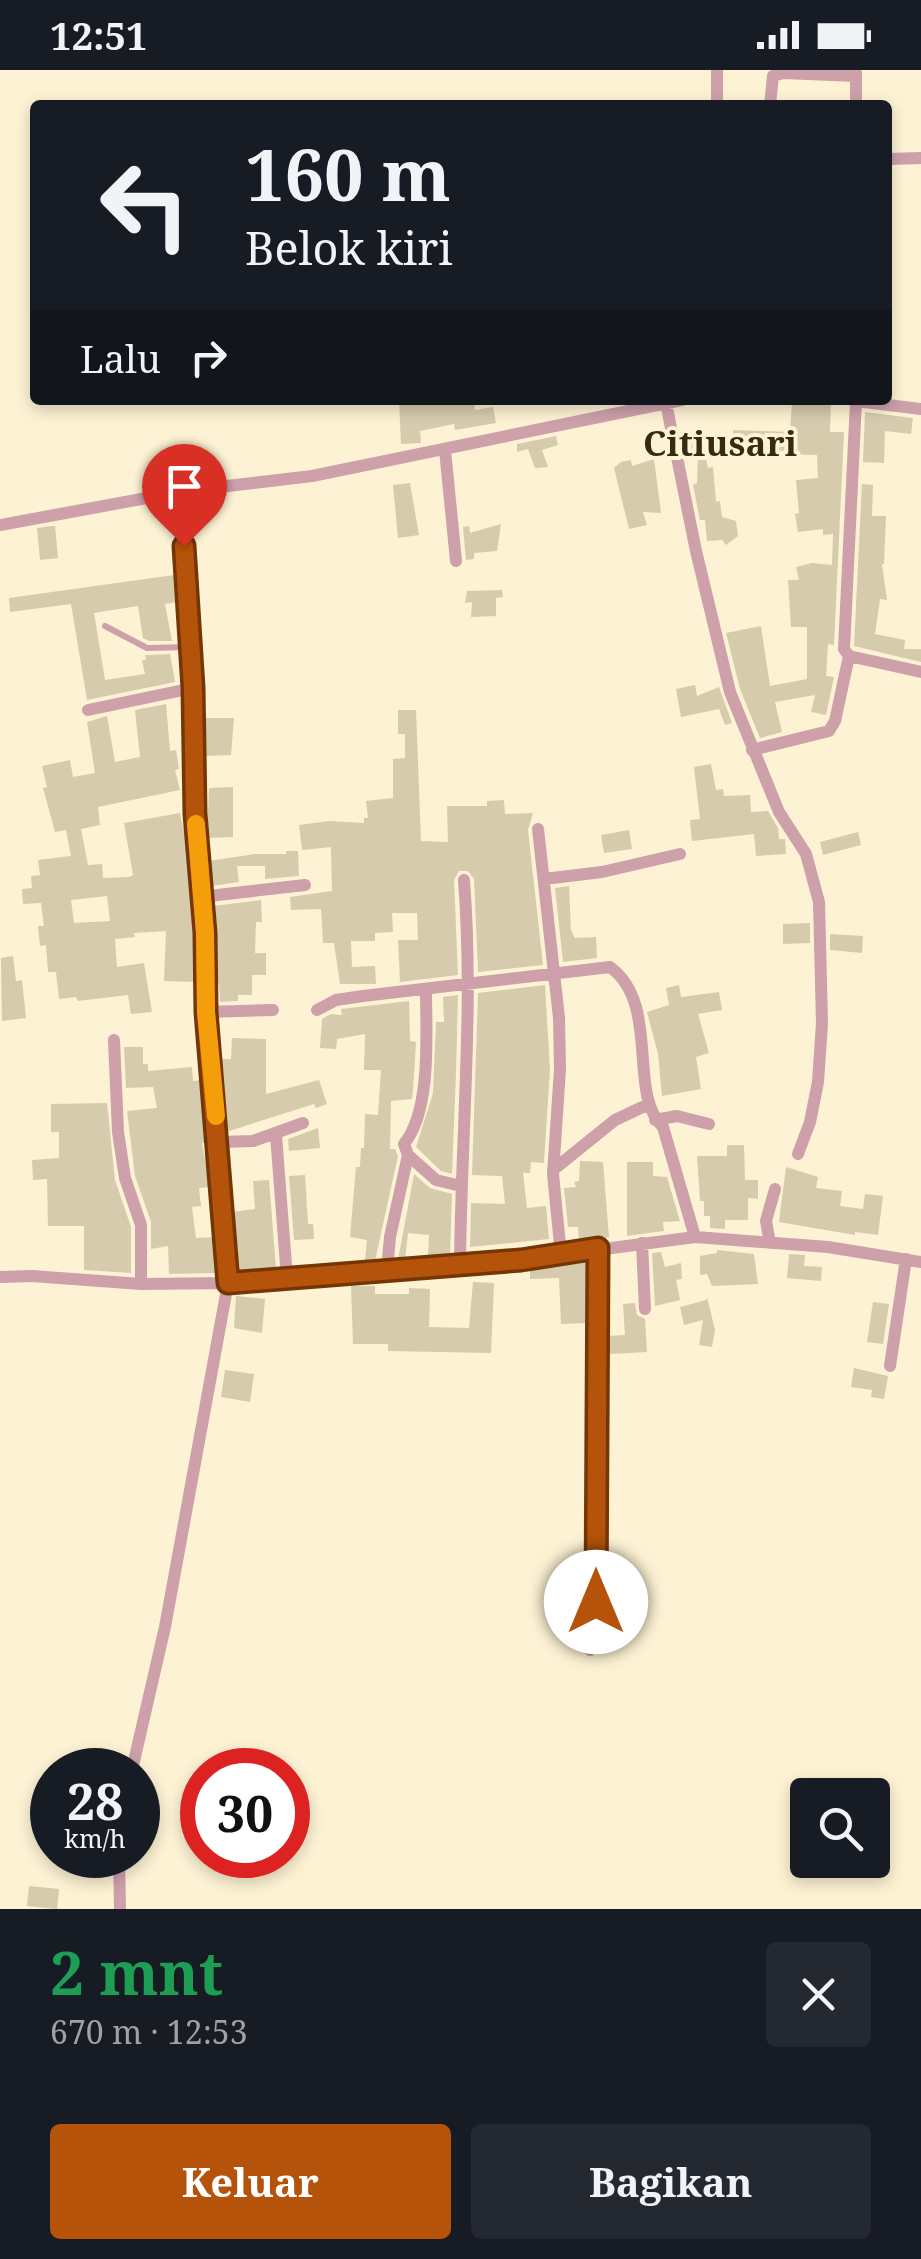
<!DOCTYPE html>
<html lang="id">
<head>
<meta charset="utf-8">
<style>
  :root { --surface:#171b24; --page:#242831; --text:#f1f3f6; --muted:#9ea1a6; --accent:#b45309 }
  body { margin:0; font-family:"Noto Serif",serif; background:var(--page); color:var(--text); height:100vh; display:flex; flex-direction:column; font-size:38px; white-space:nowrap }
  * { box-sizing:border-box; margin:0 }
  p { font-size:32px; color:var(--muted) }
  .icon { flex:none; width:55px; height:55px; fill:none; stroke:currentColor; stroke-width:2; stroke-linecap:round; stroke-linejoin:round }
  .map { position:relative; height:1839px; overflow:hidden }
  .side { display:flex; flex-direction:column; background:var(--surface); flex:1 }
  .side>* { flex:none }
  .guide { position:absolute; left:30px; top:30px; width:862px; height:305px; border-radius:10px; box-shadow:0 5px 15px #0003; background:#171b24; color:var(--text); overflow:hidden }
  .fabs { position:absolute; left:790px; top:1708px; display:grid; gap:20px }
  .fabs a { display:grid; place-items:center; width:100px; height:100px; border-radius:10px; background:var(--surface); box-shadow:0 5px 15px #0003; font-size:50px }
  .speed { position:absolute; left:30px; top:1678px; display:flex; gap:20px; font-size:50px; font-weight:700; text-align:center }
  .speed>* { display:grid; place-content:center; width:130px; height:130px; border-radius:50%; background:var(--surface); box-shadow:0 5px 15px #0003; line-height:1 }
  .speed small { font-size:25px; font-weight:400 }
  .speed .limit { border:15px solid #d22; background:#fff; color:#111 }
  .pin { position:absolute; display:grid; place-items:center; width:85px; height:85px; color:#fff; margin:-102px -42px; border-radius:50% 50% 50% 0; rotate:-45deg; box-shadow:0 0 10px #0007 }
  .pin .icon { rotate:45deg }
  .me { position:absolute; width:110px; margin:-55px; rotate:0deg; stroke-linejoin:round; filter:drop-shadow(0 0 8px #0008) }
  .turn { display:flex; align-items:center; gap:35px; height:210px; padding:0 50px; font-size:45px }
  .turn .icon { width:130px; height:130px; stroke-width:2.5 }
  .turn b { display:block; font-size:70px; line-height:85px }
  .then { display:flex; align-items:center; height:95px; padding:0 50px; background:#0003; gap:20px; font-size:38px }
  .round { display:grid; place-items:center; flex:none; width:105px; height:105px; border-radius:10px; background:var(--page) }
  .summary { display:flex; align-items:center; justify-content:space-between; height:170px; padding:0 50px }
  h1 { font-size:60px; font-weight:700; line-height:75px; color:#1e9e55 }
  .primary-button { display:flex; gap:20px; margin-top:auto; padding:20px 50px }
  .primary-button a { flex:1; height:115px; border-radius:10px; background:var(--accent); color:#fff; font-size:40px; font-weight:700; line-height:115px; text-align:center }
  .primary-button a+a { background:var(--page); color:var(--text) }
  .status { display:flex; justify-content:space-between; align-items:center; height:70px; padding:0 50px; background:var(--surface); direction:ltr }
  .status svg { height:28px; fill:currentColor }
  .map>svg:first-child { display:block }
  .building { fill:#d6cbad; fill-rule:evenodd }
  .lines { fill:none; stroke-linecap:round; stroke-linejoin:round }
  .lane { stroke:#cda0aa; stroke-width:6 }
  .street { stroke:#cda0aa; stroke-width:12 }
  .route-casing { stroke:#753606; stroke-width:25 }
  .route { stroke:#b45309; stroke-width:18 }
  .slow { stroke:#f59e0b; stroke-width:18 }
  .labels { text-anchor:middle; stroke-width:8; stroke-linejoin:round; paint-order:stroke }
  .quarter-label { font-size:35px; font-weight:bold; fill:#342c12; stroke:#fdf2d3 }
</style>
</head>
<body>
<div class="status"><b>12:51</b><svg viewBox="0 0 49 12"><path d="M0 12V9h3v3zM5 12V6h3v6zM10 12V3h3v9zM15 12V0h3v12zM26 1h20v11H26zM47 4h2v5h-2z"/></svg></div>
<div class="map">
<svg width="921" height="1839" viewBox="0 0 921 1839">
  <rect width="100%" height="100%" fill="#fdf2d3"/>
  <path class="building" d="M399,330H458L459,334L474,331L475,340L493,337L496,353L455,360L454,354L420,361L421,373L401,374Z
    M792,332L831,333L830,362H844L834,575L828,574L826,606L834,607L826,645L811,642L815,625L775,632L782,662L760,668L740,619L726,563L761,556L770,616L807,609V557H791L788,510H799L796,497L812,493L832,495L833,464L823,465V459L798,462L795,444L799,443L796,410L818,408L817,385L778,384L777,389L766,388V374H733V360L790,362Z
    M865,342L913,348L911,364L885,361L884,393L863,392Z
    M556,366L558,375L542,380L548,397L535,398L528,379L517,382V374Z
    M684,370L702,372L708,398L713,397L716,432L720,431L722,447L736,451L738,466L726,475L722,470L707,471L705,450H700L693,415L697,413L698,385L687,388Z
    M654,389L661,443L643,442L647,455L629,459L614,398L621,392L631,390L632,396Z
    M410,413L419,465L398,468L393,415Z
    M862,414L873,415L872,446H886L884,494H882L887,530L880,529L875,564L905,570L904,579H921V592L854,576Z
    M501,454L497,481L474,483V489L466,490L463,457L469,456L470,463Z
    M51,456H55L58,488L40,490L37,458Z
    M174,505L178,532L165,534L172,571H149L143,568L138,536L94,543L105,610L145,604L142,590H146L145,585L170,584L175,612L87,630L71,534L10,542L9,528Z
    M502,520L503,527L496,528V546L471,547L472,532L465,533L467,521Z
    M695,615L697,626L719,617L732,653L725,655L719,639L681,647L676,619Z
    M166,634L170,681L176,680L179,699L175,700L180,720L98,737L100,755L81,759L88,795L102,794L103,808L129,807L133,805L124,753L180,743L184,762L186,761L196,912L164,911L166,861L134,863L135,867L115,869L117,897L144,893L152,942L131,944L128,925L78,931L76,927L59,929L56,902H48L46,875L40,876L38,856H44L41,833L23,834L22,819L32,818L31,806L40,805L38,790L71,786L66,760L55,762L43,718L47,717L42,696L70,690L73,707L95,703L87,652L107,646L115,692L140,687L135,640ZM107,826L110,851L74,853L71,830Z
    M398,640H416L421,771L448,772L447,736H487V731L504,730L505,744L533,743L528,760L543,895L478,902L474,809L468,801H459L454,810L458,905L400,912L398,870H418L417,843H392L393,862L375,863V871H351L352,897L375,896L376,914H340L334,873H323L321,839L291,840L290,827L332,821L331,777L302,780L299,755L329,751L364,753V748H368L366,731L393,728V689L405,688V664H398Z
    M205,648H234L231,685L204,686Z
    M711,694L716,720L723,719L724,726L750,725L751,742L768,741L778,758L779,769H785L786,784L756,786L754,764L692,771L690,750L700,749L694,697Z
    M233,717V767L207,768L209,718Z
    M629,760L632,779L604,783L601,765Z
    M858,762L861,775L823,785L820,772Z
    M286,781H298L299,806L265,809V796H237L239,812L211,816L209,791L255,784H286Z
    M569,816L571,860L575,868L596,867L597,888L563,892L555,818Z
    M261,830L262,852H256L255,883H266V905H252V925H238V931L220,932L219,913H216L213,836Z
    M810,853V873L783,874V854Z
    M830,864L863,866L862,883L830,880Z
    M13,886L16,911L22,910L26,948L2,951L1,888Z
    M545,915L550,999L544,1093L531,1092L530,1103H523L527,1138L546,1136L549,1169L470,1177L471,1133L505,1134L502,1106L472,1105L478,923Z
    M679,915L681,927L719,922L722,940L698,944L709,983L696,987L701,1019L662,1026L658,984L647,942L669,935L666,918Z
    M458,925L456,1002L452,1104L441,1101L416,1077L433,1023L436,952H444L443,927Z
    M409,931L410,971L416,972L413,1020L412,1029L391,1031L390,1079H395L398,1086L375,1191L365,1190L367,1170L350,1167L356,1097H360L361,1078H364L365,1044L378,1045L381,1000H364L365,964L337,969L336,979L320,978L322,949L331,944L342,945L341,939Z
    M232,968L266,969V1024L319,1010L327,1034L316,1038L314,1034L226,1062L220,989H231Z
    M124,977H143V994H148V1001L192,997L193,1011L202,1010L207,1073H202L210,1117L199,1118L201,1136L192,1137L196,1168L214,1167L217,1203L169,1204L168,1176L151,1179V1152L135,1106L127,1041L157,1038L153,1017L126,1018Z
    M107,1033L115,1110L131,1157V1203L84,1200V1156H48L47,1109L33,1110L32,1090L59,1088V1062H51V1034Z
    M318,1058L320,1078L289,1081L288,1069Z
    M727,1075H744L745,1110H758V1129L748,1128V1150H725V1159L710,1158V1146H704V1131H700L697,1086H727Z
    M580,1091L603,1092L609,1167L579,1172L578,1157H568L564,1118L576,1117L574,1112L579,1111Z
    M627,1092H653V1106L667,1107L680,1151L663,1152L664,1161L627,1166Z
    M786,1097L818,1107L816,1118L842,1121L840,1136L863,1139L865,1124L883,1126L878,1165L855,1162V1165L779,1152Z
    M414,1104L430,1118L452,1124L450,1186L428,1187L429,1165L408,1163L405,1189L398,1190Z
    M305,1105L308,1154H313L314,1169L294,1170L289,1106Z
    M269,1110L276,1199L237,1200L232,1142L255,1139L253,1111Z
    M717,1180L754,1184L758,1214L712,1216L707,1204L700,1205V1186L717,1183Z
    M661,1182L665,1197L681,1193L682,1209L676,1210L680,1230L655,1236L652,1183Z
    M789,1184L805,1185L804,1196L822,1197L821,1211L787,1208Z
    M588,1191V1253L561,1254L559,1208L530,1209V1199Z
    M473,1212L494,1213L491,1283L388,1281V1274H353L351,1216H375V1224H409V1218L430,1219L429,1257L469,1258Z
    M236,1226L265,1229L262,1263L234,1258Z
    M707,1227L715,1260L712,1277L699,1275L703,1250L684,1255L680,1237L706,1230Z
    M873,1232L889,1234L883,1274L867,1272Z
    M635,1233L637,1245L645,1249L647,1282L609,1284L608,1266L625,1265L623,1234Z
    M854,1298L888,1306L884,1329L871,1327L872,1320L851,1317Z
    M225,1300L254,1304L250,1332L221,1327Z
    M29,1816L59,1819L57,1839L27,1836Z"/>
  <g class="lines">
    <path class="lane" d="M105,556L147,578L189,577"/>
    <path class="street" d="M856,3V35
      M717,35V0
      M770,35L773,6L783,3L856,6
      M888,89L921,88
      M666,333L696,481L730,622L779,742L806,784L819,832L822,953L818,1012L810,1052L798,1084
      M921,339L856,331L844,579L849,586L921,602
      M445,380L456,491
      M0,455L185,421
      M88,640L193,618
      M752,680L829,661L835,651L849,586
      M538,759L559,948L560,999L553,1104L561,1185
      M544,809L602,802L680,784
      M200,827L305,815
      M317,940L336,930L363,926L610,897C661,934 627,1024 663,1057L695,1167
      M206,942L273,940
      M114,970L118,1062L125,1108L141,1155V1214
      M655,1050L677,1046L709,1054
      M276,1065L287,1208
      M219,1072L253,1071L303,1053
      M408,1085L436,1110L461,1116
      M553,1100L615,1050L649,1034
      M642,1173L645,1239
      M770,1173L766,1151L775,1119
      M460,1195C461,1066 474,939 464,810
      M387,1200L390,1167L408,1085L404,1074C432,1040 426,962 426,919
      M0,1207L32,1206L141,1214L228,1213L521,1190L695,1167L828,1177L921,1192
      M890,1296L906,1189
      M590,1580L597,1532L598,1178
      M132,1700L165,1557L228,1213L206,942L205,863L195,744L193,618L184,475L185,421L312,406L682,330
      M119,1785L120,1839"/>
  </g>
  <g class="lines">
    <g class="route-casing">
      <path id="route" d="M184,476L193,618L195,744L205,863L206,942L228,1213L521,1190L598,1178L596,1532"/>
    </g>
    <use href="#route" class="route"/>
    <path class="slow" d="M196,754L205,863L206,942L216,1046"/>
  </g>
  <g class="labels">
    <g class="quarter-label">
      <text x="720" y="386">Citiusari</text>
    </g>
  </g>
</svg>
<div class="fabs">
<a><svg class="icon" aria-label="search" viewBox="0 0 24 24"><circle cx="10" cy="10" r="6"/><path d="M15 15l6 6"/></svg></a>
</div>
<div class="speed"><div>28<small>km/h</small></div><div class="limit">30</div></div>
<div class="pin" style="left:184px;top:476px;background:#d93025"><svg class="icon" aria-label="arrive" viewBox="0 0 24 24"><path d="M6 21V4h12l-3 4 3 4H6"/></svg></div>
<svg class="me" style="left:596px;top:1532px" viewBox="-20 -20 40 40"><circle r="19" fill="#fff"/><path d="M0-13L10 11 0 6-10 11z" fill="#b45309"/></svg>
<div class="guide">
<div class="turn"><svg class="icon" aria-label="left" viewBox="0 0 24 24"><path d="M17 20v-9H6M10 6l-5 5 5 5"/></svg><div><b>160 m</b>Belok kiri</div></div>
<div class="then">Lalu<svg class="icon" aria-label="right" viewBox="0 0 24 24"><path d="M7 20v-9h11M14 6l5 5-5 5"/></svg></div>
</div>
</div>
<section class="side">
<div class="summary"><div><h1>2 mnt</h1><p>670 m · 12:53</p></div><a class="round"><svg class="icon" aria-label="close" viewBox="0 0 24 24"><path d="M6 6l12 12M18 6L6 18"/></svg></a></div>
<div class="primary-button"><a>Keluar</a><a>Bagikan</a></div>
</section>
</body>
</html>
